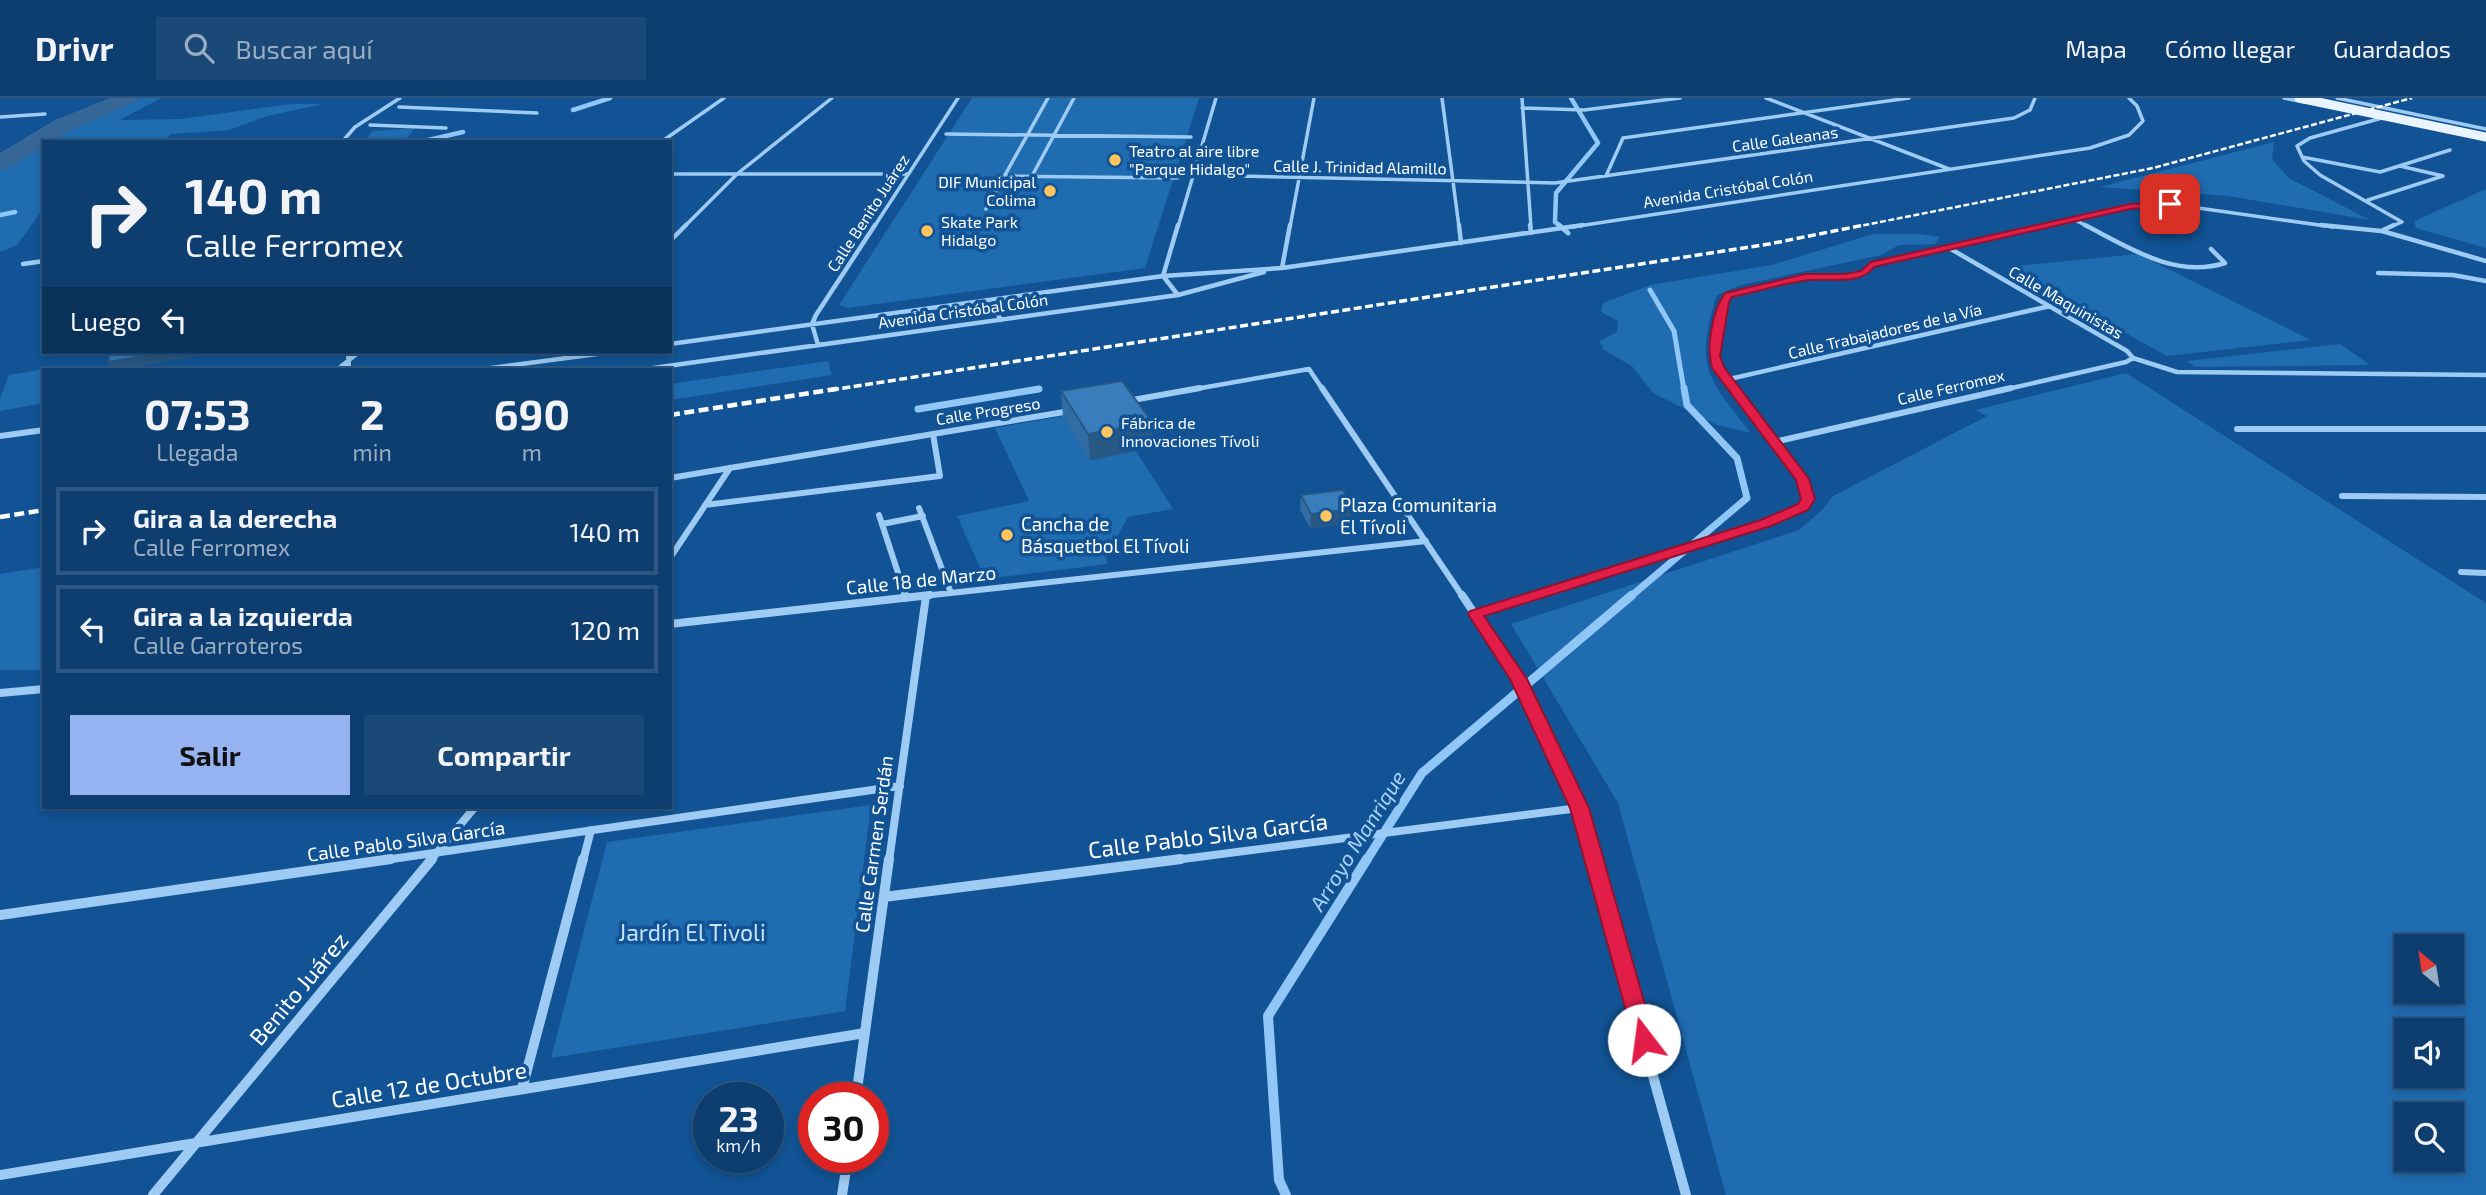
<!DOCTYPE html>
<html lang="es">
<head>
<meta charset="utf-8">
<style>
  :root { --surface:#0d3e6f; --page:#1b4977; --text:#f1f3f6; --muted:#9aaec3; --line:#2d5782; --accent:#95b2f1 }
  body { margin:0; font-family:"Exo 2",sans-serif; background:var(--page); color:var(--text); height:100vh; display:flex; flex-direction:column; font-size:26px; white-space:nowrap }
  * { box-sizing:border-box; margin:0 }
  p { font-size:23px; color:var(--muted) }
  .icon { flex:none; width:38px; height:38px; fill:none; stroke:currentColor; stroke-width:2; stroke-linecap:round; stroke-linejoin:round }
  .map { position:relative; flex:1; overflow:hidden }
  .side { position:absolute; left:42px; top:270px; width:630px; height:441px; display:flex; flex-direction:column; background:var(--surface); border-radius:0px; box-shadow:0 4px 10px #0003,0 0 0 2px var(--line) }
  .side>* { flex:none }
  .guide { position:absolute; left:42px; top:42px; width:630px; height:214px; border-radius:0px; box-shadow:0 4px 10px #0003,0 0 0 2px var(--line); background:#0d3e6f; color:var(--text); overflow:hidden }
  .needle { width:46px; rotate:330deg }
  .buttons { position:absolute; left:2394px; top:836px; display:grid; gap:14px }
  .buttons a { display:grid; place-items:center; width:70px; height:70px; border-radius:0px; background:var(--surface); box-shadow:0 4px 10px #0003,0 0 0 2px var(--line); font-size:35px }
  .speed { position:absolute; left:693px; top:984px; display:flex; gap:14px; font-size:35px; font-weight:700; text-align:center }
  .speed>* { display:grid; place-content:center; width:91px; height:91px; border-radius:50%; background:var(--surface); box-shadow:0 4px 10px #0003,0 0 0 2px var(--line); line-height:1 }
  .speed small { font-size:18px; font-weight:400 }
  .speed .limit { border:10px solid #d22; background:#fff; color:#111 }
  .pin { position:absolute; display:grid; place-items:center; width:60px; height:60px; color:#fff; margin:-30px; border-radius:14px; box-shadow:0 4px 10px #0006 }
  .me { position:absolute; width:77px; margin:-38px; rotate:345deg; stroke-linejoin:round; filter:drop-shadow(0 0 5px #0008) }
  .turn { display:flex; align-items:center; gap:24px; height:147px; padding:0 28px; font-size:32px }
  .turn .icon { width:91px; height:91px; stroke-width:2.5 }
  .turn b { display:block; font-size:49px; line-height:60px }
  .then { display:flex; align-items:center; height:66px; padding:0 28px; background:#0003; gap:14px; font-size:26px }
  .eta { display:flex; justify-content:space-evenly; align-items:center; height:119px; text-align:center }
  .eta b { font-size:42px; font-weight:700; line-height:49px }
  .action { display:flex; gap:14px; margin-top:auto; padding:14px 28px }
  .action a { flex:1; height:80px; border-radius:0px; background:var(--accent); color:#111; font-size:28px; font-weight:700; line-height:80px; text-align:center }
  .action a+a { background:var(--page); color:var(--text) }
  ul { padding:0; list-style:none }
  li { display:flex; align-items:center; gap:21px; height:88px; margin:0 14px 10px; padding:0 14px; border:4px solid var(--line); border-radius:0px }
  li div { flex:1 }
  li b { display:block; font-size:26px }
  li em { font-style:normal }
  header { display:flex; align-items:center; gap:42px; box-sizing:border-box; height:98px; padding:0 35px; background:var(--surface); border-bottom:2px solid var(--line) }
  header strong { font-size:33px }
  nav { display:flex; gap:38px; margin-inline-start:auto; font-size:24px }
  .search { width:490px; height:63px; background:var(--page); display:flex; align-items:center; gap:18px; box-sizing:border-box; padding:0 24px; border-radius:0px; color:var(--muted); font-size:26px }
  .map>svg:first-child { display:block }
  .green { fill:#1f6cb1; fill-rule:evenodd }
  .lines { fill:none; stroke-linecap:round; stroke-linejoin:round }
  .stream-far4 { stroke:#90c7f7; stroke-width:4.5 }
  .stream-far3 { stroke:#90c7f7; stroke-width:5 }
  .stream-far2 { stroke:#90c7f7; stroke-width:7 }
  .stream-far1 { stroke:#90c7f7; stroke-width:9 }
  .stream { stroke:#90c7f7; stroke-width:10 }
  .river { fill:#376796; fill-rule:evenodd }
  .street-far4 { stroke:#9ecbf3; stroke-width:3.5 }
  .street-far3 { stroke:#9ecbf3; stroke-width:4.5 }
  .street-far2 { stroke:#9ecbf3; stroke-width:6 }
  .street-far1 { stroke:#9ecbf3; stroke-width:8 }
  .street { stroke:#9ecbf3; stroke-width:10 }
  .rail-far2 { stroke:#fff; stroke-width:2.5; stroke-dasharray:6 2.5; stroke-linecap:butt }
  .rail-far1 { stroke:#fff; stroke-width:3.5; stroke-dasharray:8 3.5; stroke-linecap:butt }
  .rail { stroke:#fff; stroke-width:4.5; stroke-dasharray:10 4.5; stroke-linecap:butt }
  .primary-bridge { stroke:#eaf4ff; stroke-width:9 }
  .wall { fill:#316ca2 }
  .shaded-wall { fill:#285884 }
  .building { fill:#397dbc; stroke:#285884; stroke-width:2 }
  .route { fill:#e11d48; stroke:#92132f; stroke-width:2 }
  .poi-dot { fill:#ffc660; stroke:#115394; stroke-width:2.5 }
  .labels { text-anchor:middle; stroke-width:7; stroke-linejoin:round; paint-order:stroke }
  .far-street-label { font-size:16px; fill:#fff; stroke:#115394 }
  .far-poi-label { font-size:16px; fill:#fff; stroke:#115394; text-anchor:start }
  .poi-label { font-size:19px; fill:#fff; stroke:#115394; text-anchor:start }
  .street-label { font-size:19px; fill:#fff; stroke:#115394 }
  .water-label { font-size:21px; font-style:italic; fill:#aad4fa; stroke:#115394 }
  .near-street-label { font-size:23px; fill:#fff; stroke:#115394 }
  .near-park-label { font-size:23px; fill:#c6e3fd; stroke:#115394 }
</style>
</head>
<body>
<header>
<strong>Drivr</strong>
<div class="search"><svg class="icon" aria-label="search" viewBox="0 0 24 24"><circle cx="10" cy="10" r="6"/><path d="M15 15l6 6"/></svg>Buscar aquí</div>
<nav><a>Mapa</a><a>Cómo llegar</a><a>Guardados</a></nav>
</header>
<div class="map">
<svg width="2486" height="1097" viewBox="0 0 2486 1097">
  <rect width="100%" height="100%" fill="#115394"/>
  <path class="green" d="M141,0H161L120,22L181,21L290,6H324L267,18L229,32L171,36L165,44H50L114,8Z
    M972,0H1199L1145,170L848,210L839,207Z
    M415,30L404,44H363L373,33Z
    M2274,44L2272,61L2289,80L2370,122L2228,98L2100,89Z
    M44,47V110L17,147L0,154V73Z
    M2486,91V150L2416,130L2414,123Z
    M1873,136H1918L1940,139L1935,146L1899,147L1881,157L1741,187L1717,197C1694,268 1707,280 1751,335L1717,327L1653,295L1632,268L1604,252L1599,243L1617,234L1618,223L1601,214L1603,205L1650,187L1772,167Z
    M2138,156L2311,242L2167,258L2007,169Z
    M2340,246L2370,267L2195,269L2187,263Z
    M828,263L832,277L670,302V286Z
    M68,267L67,271H44V305L0,313V301L9,277Z
    M2126,275L2486,505V1097H1726L1618,705L1511,526L1799,432L1822,412L1833,398L1987,318L1975,312ZM2406,849H2452V894H2406ZM2406,933H2452V978H2406ZM2406,1017H2452V1062H2406Z
    M1063,318L1090,362L1136,353L1173,411L1128,419L1106,460L1108,466L985,481L957,418L1029,403L995,330Z
    M44,469V572H0V476Z
    M871,707L845,913L551,960L607,744Z"/>
  <g class="lines">
    <path class="stream-far4" d="M573,12L610,0
      M420,44L463,34
      M0,117L15,114
      M1561,129L1555,124L1556,95L1598,45L1571,0"/>
    <path class="stream-far3" d="M1559,127L1568,135
      M1650,192L1674,233L1684,292
      M1033,292L1039,291"/>
    <path class="stream-far2" d="M918,311L1039,291
      M1630,499L1747,400L1737,360L1687,307L1684,290"/>
    <path class="stream-far1" d="M1366,763L1422,675L1632,497"/>
    <path class="stream" d="M1286,1097L1279,1082L1268,918L1367,761"/>
    <path class="river" d="M110,0H139L135,4L71,32L51,44H44V48L8,70L0,72V55L55,22Z"/>
    <path class="street-far4" d="M1442,0L1459,129
      M1522,0L1531,129
      M1766,0L1949,71
      M2284,0L2304,4
      M2337,0L2486,31
      M399,9L537,15
      M1522,10L1584,12L1680,0
      M0,19L45,16
      M2382,20L2310,40L2297,48L2304,63L2320,77L2402,124L2390,129
      M370,27L446,30
      M946,36L1191,39
      M342,44L355,29L400,0
      M661,44L724,0
      M2302,59L2380,74L2450,52
      M2400,68L2443,78
      M670,76H908
      M1193,77L1555,85L2014,20L2030,12L2035,0
      M1002,78L1177,80
      M1032,78L1074,0
      M1606,78L1623,40L1909,0
      M2368,102L2443,78
      M986,111L1048,0
      M2073,121L2089,129
      M684,129L737,76L832,0
      M874,129L958,0
      M1178,129L1216,0
      M1290,129L1314,0
      M1572,129L2090,50L2129,37L2143,23L2137,8L2129,0
      M2038,129L2130,108L2170,106L2333,129"/>
    <path class="street-far3" d="M1459,127L1461,145
      M1530,127L1531,135
      M2085,127C2128,149 2175,181 2225,165L2211,151
      M2321,127L2381,133L2394,127
      M2382,133L2486,163
      M670,143L686,127
      M1949,150L2127,253L2133,260L2177,274L2486,277
      M23,166L44,163
      M1282,170L1290,127
      M2378,175L2453,177L2486,183
      M1178,197L1163,178L1178,127
      M990,202L1001,222
      M670,246L1163,178L1282,170L1583,127
      M818,247L812,226L816,217L875,127
      M348,254L349,271
      M338,271L359,254
      M484,271L612,254
      M646,271L1178,197L1264,174
      M1725,282L2050,208
      M1190,292L1309,271L1323,292
      M1735,292L1718,270L1714,258L1724,204L1728,197L1805,179L1838,180L1865,175L1871,167L2045,127
      M2003,292L2126,264L2133,260"/>
    <path class="street-far2" d="M1322,290L1463,499
      M1127,303L1200,290
      M2237,331H2486
      M0,338L44,332
      M1774,344L2011,290
      M670,380L1070,313
      M2342,398L2486,399
      M705,407L940,378L933,336
      M919,410L951,495
      M879,417L906,499
      M882,426L923,418
      M670,460L730,370
      M2461,474L2486,475
      M914,499L1426,443
      M1529,499L1766,425L1793,415L1803,409L1808,401L1803,381L1733,290"/>
    <path class="street-far1" d="M905,497L906,500
      M1462,497L1518,581L1579,710L1594,763
      M1475,516L1534,497
      M670,526L930,497
      M0,595L44,591
      M378,763L900,688
      M430,763L475,709
      M583,763L591,732
      M889,763L926,498
      M1167,763L1579,710"/>
    <path class="street" d="M1593,761L1686,1097
      M884,799L1181,761
      M0,817L391,761
      M522,991L583,761
      M856,999L889,761
      M0,1077L865,935
      M153,1097L432,761
      M842,1097L848,1059"/>
    <path class="rail-far2" d="M1855,129L2153,70L2412,0"/>
    <path class="rail-far1" d="M831,292L1769,146L1864,127"/>
    <path class="rail" d="M670,317L842,290
      M0,419L44,412"/>
    <path class="primary-bridge" d="M2299,0L2486,39"/>
  </g>
  <path class="wall" d="M1061,293L1153,350L1090,362L1063,319Z
    M1301,397L1354,411L1353,425L1310,430L1300,411Z"/>
  <path class="shaded-wall" d="M168,254H218L125,271H112L108,264Z
    M1152,324L1153,350L1090,362L1088,336Z
    M1354,411L1353,425L1310,430L1311,416Z"/>
  <path class="building" d="M110,254H168L108,264Z
    M634,268V271H611Z
    M1122,283L1152,324L1088,336L1061,293Z
    M1343,392L1354,411L1311,416L1301,397Z"/>
  <path class="route" d="M2170,104L2175,106L2173,108L2130,111L1874,169C1858,190 1825,178 1802,183C1778,187 1755,194 1732,199L1729,204L1720,258L1724,269L1809,381L1815,401L1808,412L1771,428L1484,518L1527,581L1589,710L1655,942L1651,949L1644,951L1636,949L1570,710L1510,581L1468,516L1470,513L1761,422L1798,406L1801,401L1796,382L1712,270C1706,249 1712,213 1725,195L1805,176H1845L1861,173L1871,164L2130,106Z"/>
  <g class="poi-dot">
    <circle cx="1115" cy="62" r="7"/>
    <circle cx="1050" cy="93" r="7"/>
    <circle cx="927" cy="133" r="7"/>
    <circle cx="1107" cy="334" r="7"/>
    <circle cx="1326" cy="418" r="7"/>
    <circle cx="1007" cy="437" r="7"/>
  </g>
  <g class="labels">
    <g class="far-street-label">
      <text transform="translate(1785 41) rotate(-8)" y="6">Calle Galeanas</text>
      <text transform="translate(1360 69) rotate(1)" y="6">Calle J. Trinidad Alamillo</text>
      <text transform="translate(1728 91) rotate(-9)" y="6">Avenida Cristóbal Colón</text>
      <text transform="translate(868 115) rotate(-57)" y="6">Calle Benito Juárez</text>
      <text transform="translate(2066 204) rotate(30)" y="6">Calle Maquinistas</text>
      <text transform="translate(963 213) rotate(-8)" y="6">Avenida Cristóbal Colón</text>
      <text transform="translate(1885 233) rotate(-13)" y="6">Calle Trabajadores de la Vía</text>
      <text transform="translate(1951 289) rotate(-13)" y="6">Calle Ferromex</text>
      <text transform="translate(988 313) rotate(-9)" y="6">Calle Progreso</text>
    </g>
    <g class="far-poi-label">
      <text x="1129" y="59">Teatro al aire libre<tspan x="1129" dy="18">"Parque Hidalgo"</tspan></text>
      <text x="1036" y="90" text-anchor="end">DIF Municipal<tspan x="1036" dy="18">Colima</tspan></text>
      <text x="941" y="130">Skate Park<tspan x="941" dy="18">Hidalgo</tspan></text>
      <text x="1121" y="331">Fábrica de<tspan x="1121" dy="18">Innovaciones Tívoli</tspan></text>
    </g>
    <g class="poi-label">
      <text x="1340" y="414">Plaza Comunitaria<tspan x="1340" dy="22">El Tívoli</tspan></text>
      <text x="1021" y="433">Cancha de<tspan x="1021" dy="22">Básquetbol El Tívoli</tspan></text>
    </g>
    <g class="street-label">
      <text transform="translate(921 482) rotate(-6)" y="7">Calle 18 de Marzo</text>
      <text transform="translate(406 743) rotate(-8)" y="7">Calle Pablo Silva García</text>
      <text transform="translate(874 746) rotate(-82)" y="7">Calle Carmen Serdán</text>
    </g>
    <g class="water-label">
      <text transform="translate(1358 743) rotate(-58)" y="7">Arroyo Manrique</text>
    </g>
    <g class="near-street-label">
      <text transform="translate(1208 738) rotate(-7)" y="8">Calle Pablo Silva García</text>
      <text transform="translate(299 891) rotate(-50)" y="8">Benito Juárez</text>
      <text transform="translate(429 987) rotate(-9)" y="8">Calle 12 de Octubre</text>
    </g>
    <g class="near-park-label">
      <text x="692" y="843">Jardín El Tivoli</text>
    </g>
  </g>
</svg>
<div class="buttons">
<a><svg class="needle" viewBox="-14 -14 28 28"><path d="M0-13l5 13h-10z" fill="#e53935"/><path d="M0 13l5-13h-10z" fill="#9aaec3"/></svg></a>
<a><svg class="icon" aria-label="sound" viewBox="0 0 24 24"><path d="M4 9h4l5-4v14l-5-4H4zM17 9q2 3 0 6"/></svg></a>
<a><svg class="icon" aria-label="search" viewBox="0 0 24 24"><circle cx="10" cy="10" r="6"/><path d="M15 15l6 6"/></svg></a>
</div>
<div class="speed"><div>23<small>km/h</small></div><div class="limit">30</div></div>
<div class="pin" style="left:2170px;top:106px;background:#d93025"><svg class="icon" aria-label="arrive" viewBox="0 0 24 24"><path d="M6 21V4h12l-3 4 3 4H6"/></svg></div>
<svg class="me" style="left:1644px;top:942px" viewBox="-20 -20 40 40"><circle r="19" fill="#fff"/><path d="M0-13L10 11 0 6-10 11z" fill="#e11d48"/></svg>
<div class="guide">
<div class="turn"><svg class="icon" aria-label="right" viewBox="0 0 24 24"><path d="M7 20v-9h11M14 6l5 5-5 5"/></svg><div><b>140 m</b>Calle Ferromex</div></div>
<div class="then">Luego<svg class="icon" aria-label="left" viewBox="0 0 24 24"><path d="M17 20v-9H6M10 6l-5 5 5 5"/></svg></div>
</div>
<section class="side">
<div class="eta">
<div><b>07:53</b><p>Llegada</p></div>
<div><b>2</b><p>min</p></div>
<div><b>690</b><p>m</p></div>
</div>
<ul>
<li><svg class="icon" aria-label="right" viewBox="0 0 24 24"><path d="M7 20v-9h11M14 6l5 5-5 5"/></svg><div><b>Gira a la derecha</b><p>Calle Ferromex</p></div><em>140 m</em></li>
<li><svg class="icon" aria-label="left" viewBox="0 0 24 24"><path d="M17 20v-9H6M10 6l-5 5 5 5"/></svg><div><b>Gira a la izquierda</b><p>Calle Garroteros</p></div><em>120 m</em></li>
</ul>
<div class="action"><a>Salir</a><a>Compartir</a></div>
</section>
</div>
</body>
</html>
